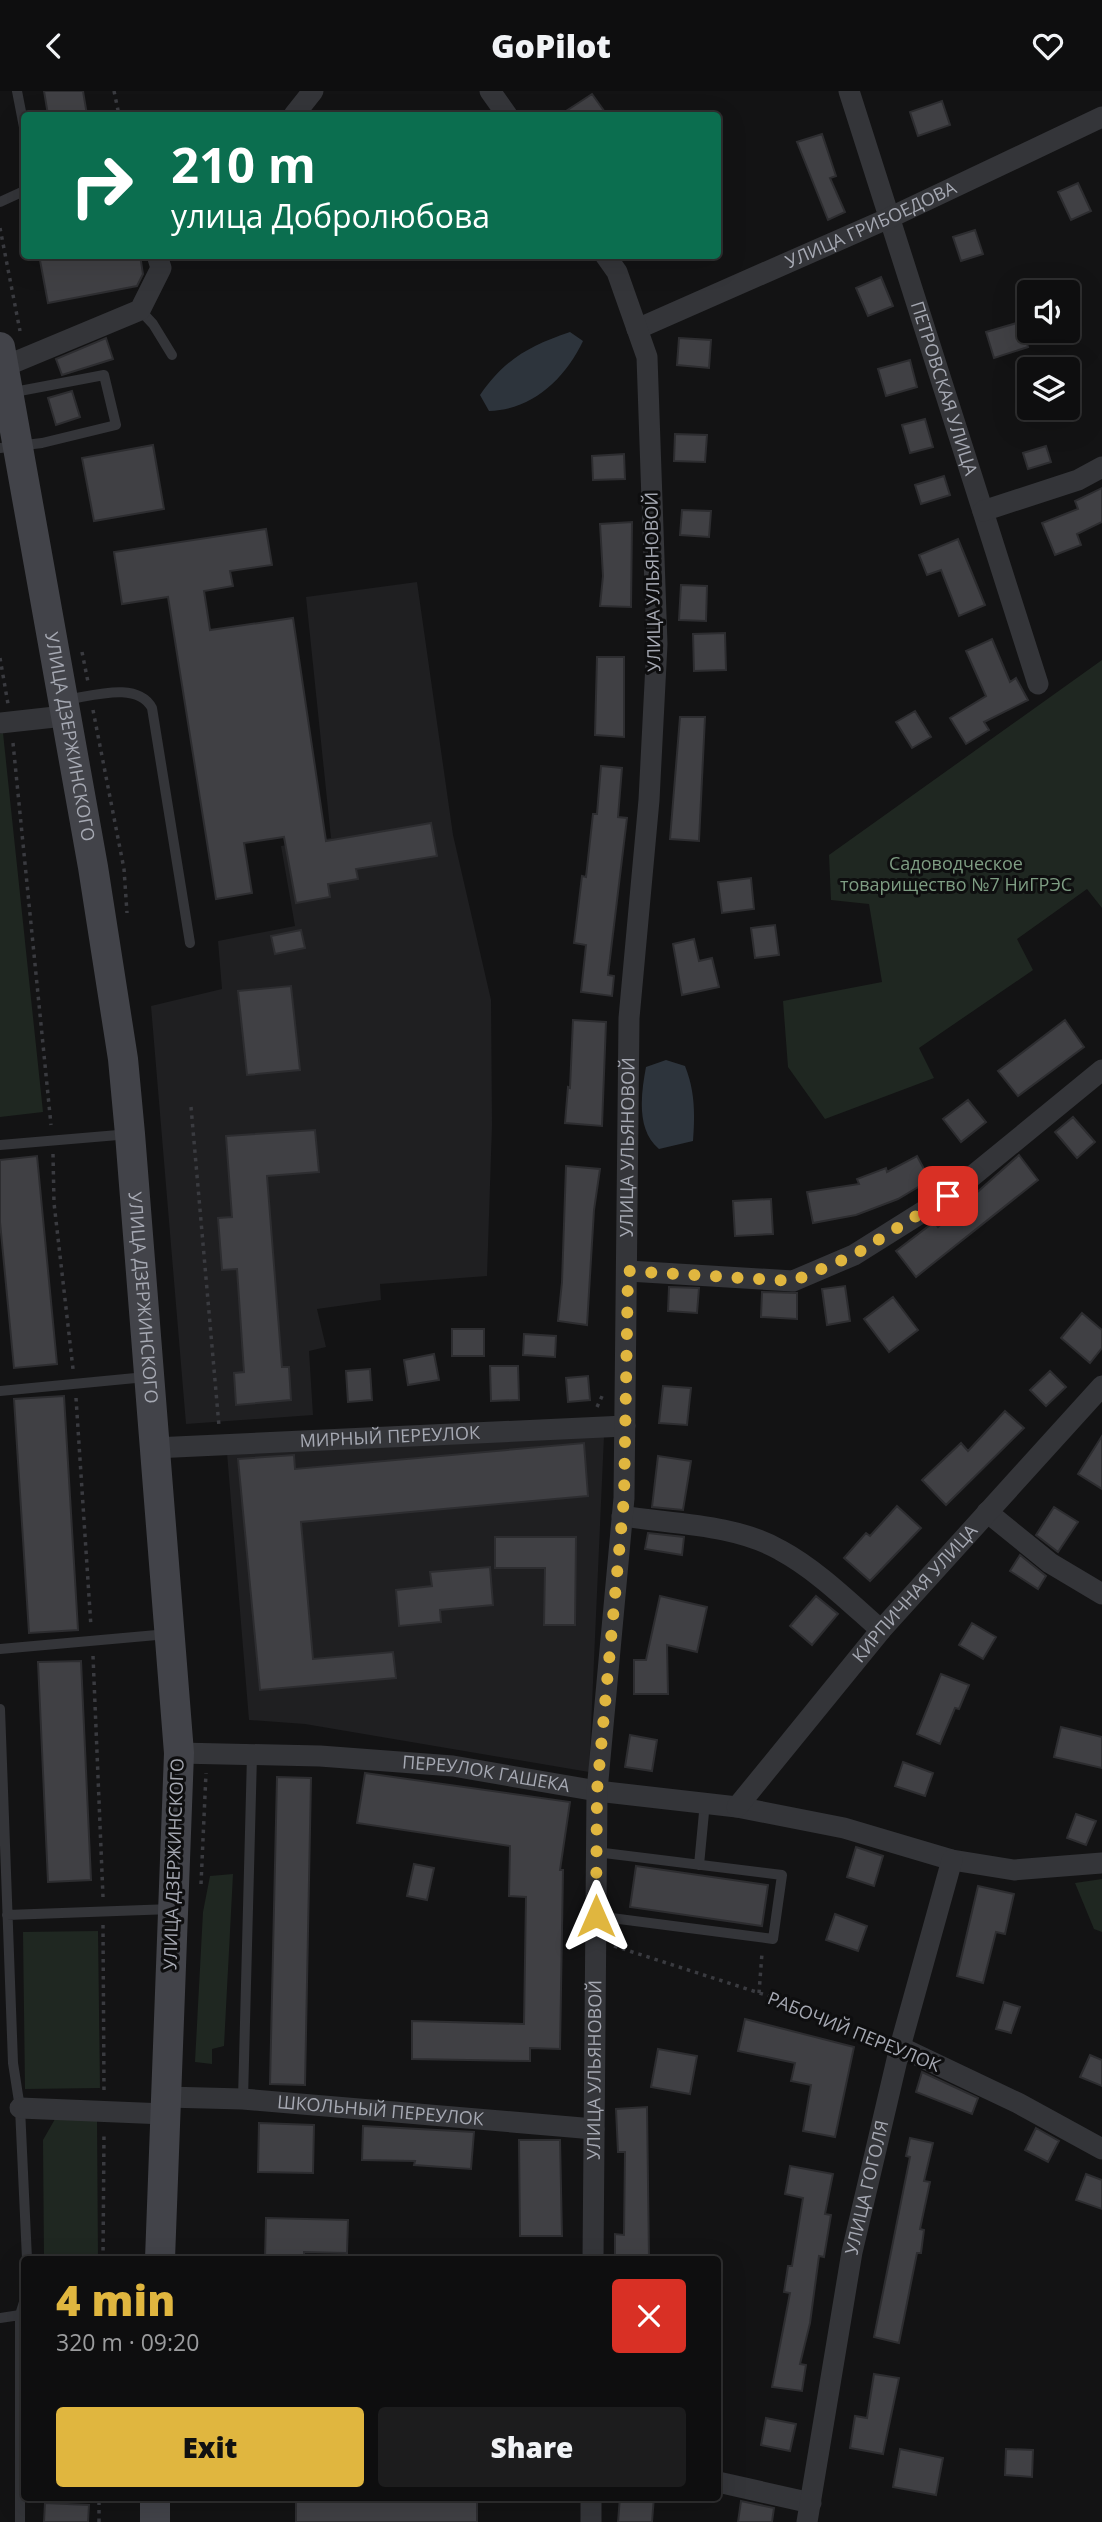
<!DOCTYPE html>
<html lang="en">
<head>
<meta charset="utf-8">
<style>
  :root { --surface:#0e0e0f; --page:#1c1c1d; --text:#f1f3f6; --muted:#9b9c9e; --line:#2e2e2f; --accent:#e0b63f }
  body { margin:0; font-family:"Open Sans",sans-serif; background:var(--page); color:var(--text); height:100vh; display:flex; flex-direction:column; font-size:26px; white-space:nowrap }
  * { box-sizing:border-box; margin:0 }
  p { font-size:23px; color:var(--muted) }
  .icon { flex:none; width:38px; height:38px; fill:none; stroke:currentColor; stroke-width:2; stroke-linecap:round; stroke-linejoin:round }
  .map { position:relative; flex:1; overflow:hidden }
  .sheet { position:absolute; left:21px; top:2165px; width:700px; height:245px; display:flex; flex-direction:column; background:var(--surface); border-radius:7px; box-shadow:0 7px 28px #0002,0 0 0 2px var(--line) }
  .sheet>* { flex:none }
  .top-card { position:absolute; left:21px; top:21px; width:700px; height:147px; border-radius:7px; box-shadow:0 7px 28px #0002,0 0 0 2px var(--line); background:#0b6e4f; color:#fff; overflow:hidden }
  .buttons { position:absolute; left:1017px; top:189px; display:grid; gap:14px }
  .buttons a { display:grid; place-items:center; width:63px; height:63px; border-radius:7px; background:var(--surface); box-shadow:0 7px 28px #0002,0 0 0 2px var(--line); font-size:35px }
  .pin { position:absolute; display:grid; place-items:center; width:60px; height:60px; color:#fff; margin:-30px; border-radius:14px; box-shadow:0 4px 10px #0006 }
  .me { position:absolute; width:77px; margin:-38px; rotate:0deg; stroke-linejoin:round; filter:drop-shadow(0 0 5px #0008) }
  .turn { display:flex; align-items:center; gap:24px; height:147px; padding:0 35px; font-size:32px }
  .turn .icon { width:91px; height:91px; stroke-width:2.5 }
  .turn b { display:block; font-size:49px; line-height:60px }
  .round { display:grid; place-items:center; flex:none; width:74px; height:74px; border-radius:7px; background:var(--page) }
  .head { display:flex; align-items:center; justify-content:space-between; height:119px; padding:0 35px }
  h1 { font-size:42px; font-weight:800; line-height:52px; color:var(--accent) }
  .cta { display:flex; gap:14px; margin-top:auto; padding:14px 35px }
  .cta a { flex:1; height:80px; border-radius:7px; background:var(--accent); color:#111; font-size:28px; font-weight:800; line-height:80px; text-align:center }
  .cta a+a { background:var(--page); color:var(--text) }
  header { display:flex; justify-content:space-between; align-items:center; height:91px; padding:0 35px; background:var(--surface); font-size:32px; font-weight:800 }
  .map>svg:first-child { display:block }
  .built { fill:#1f1f21 }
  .green { fill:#1f2721 }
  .water { fill:#2d343c }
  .building { fill:#404044; stroke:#2d2d30; stroke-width:2 }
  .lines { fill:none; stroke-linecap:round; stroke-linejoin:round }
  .path { stroke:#3a3b40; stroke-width:3.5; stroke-dasharray:3.5 5; stroke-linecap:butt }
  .lane { stroke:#343539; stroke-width:10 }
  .street { stroke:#343539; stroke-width:21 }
  .secondary { stroke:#424349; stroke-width:30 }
  .route { stroke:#e0b63f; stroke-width:12; stroke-dasharray:0 21.6 }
  .labels { text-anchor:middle; stroke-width:6; stroke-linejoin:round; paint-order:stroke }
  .street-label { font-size:18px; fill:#a6a9b3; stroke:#0e0e0f }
  .park-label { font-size:18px; fill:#7e9d83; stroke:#0e0e0f }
</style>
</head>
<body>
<header><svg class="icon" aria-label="back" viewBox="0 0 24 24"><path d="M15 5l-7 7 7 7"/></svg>GoPilot<svg class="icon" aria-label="heart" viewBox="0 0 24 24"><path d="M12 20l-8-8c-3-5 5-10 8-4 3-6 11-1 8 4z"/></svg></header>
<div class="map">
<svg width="1102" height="2431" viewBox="0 0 1102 2431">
  <rect width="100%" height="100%" fill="#131314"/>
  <path class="built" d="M417,491L453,744L491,909L492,1034L487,1185L380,1193L381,1209L317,1218L326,1256L309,1260L313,1324L186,1333L151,915L222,898L218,850L295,835L281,755L331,747L306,506Z
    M604,1345L589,1681L305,1633L249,1629L227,1362Z"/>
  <path class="green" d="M1102,569V817L1087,798L1017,848L1033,879L919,957L934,987L825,1028L788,976L783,910L882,891L869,813L831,809L829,764Z
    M3,642L43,1021L0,1026V643Z
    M233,1783L224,1955L212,1958V1973L195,1971L203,1821L210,1785Z
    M1102,1788V1841L1094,1838L1075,1792Z
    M98,1840L100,1997L25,1998L23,1841Z
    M55,2028L97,2029L98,2168H44L43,2049Z"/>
  <path class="water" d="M570,241L583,250C565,288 532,319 489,320L480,304C505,268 529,255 570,241Z
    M666,969L685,975C695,1000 695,1022 693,1050L659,1058C636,1039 641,1003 646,976Z"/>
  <path class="building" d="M44,0H83L87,24H48Z
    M592,3L607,24H560Z
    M942,10L950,34L918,45L910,21Z
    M822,43L836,85L830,87L845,121L828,129L797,51Z
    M1078,92L1091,120L1071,129L1058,101Z
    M975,139L983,163L961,170L953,146Z
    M39,164H140L143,183L137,195L48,212Z
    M881,186L893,215L868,225L856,197Z
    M1020,231L1028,256L994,267L986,241Z
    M106,247L113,268L62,284L56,268Z
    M679,247L711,249L709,277L677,274Z
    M910,269L917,296L886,305L878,278Z
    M72,300L80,326L56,334L48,307Z
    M925,328L933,356L910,362L902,334Z
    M675,343L707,344L705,371L674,370Z
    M153,354L164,418L94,430L82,367Z
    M1046,355L1051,371L1028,378L1023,362Z
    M624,363L625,388L593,389L592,365Z
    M944,385L950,404L921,413L915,394Z
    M1102,397V431L1077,443L1081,454L1055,464L1042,432L1078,418L1075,410Z
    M682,419L711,420L709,446L680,444Z
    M632,431L631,516L600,515L603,485L600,433Z
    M266,438L272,474L230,480L233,495L204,500L210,539L293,527L326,750L431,732L437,765L356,778L358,788L328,793L330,806L296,812L284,746L244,752L252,802L216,808L168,506L122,513L114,461Z
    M958,448L985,514L959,525L941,479L927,484L919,464Z
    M681,494L707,495L706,530L679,529Z
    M725,542L726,579L694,580L693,543Z
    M992,548L1010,591L1016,587L1028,609L984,631L989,639L966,653L950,627L986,605L966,560Z
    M597,566H624V646L595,644Z
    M915,620L931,646L912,657L896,631Z
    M680,626H705L699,750L670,748Z
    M601,675L622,677L618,726L627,727L608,884L614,885L612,905L581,901L586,854L574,852L582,785L586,786L593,723H597Z
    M751,787L754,818L722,822L718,791Z
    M775,834L779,864L755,867L751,837Z
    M301,839L305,857L275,863L271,845Z
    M694,848L699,870L712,867L719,896L682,904L673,853Z
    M291,895L300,979L247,984L238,900Z
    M573,929L606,931L602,1035L565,1032L568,996L570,997Z
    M1065,929L1084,956L1018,1005L998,980Z
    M968,1009L986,1031L961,1051L943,1028Z
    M1073,1026L1095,1051L1077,1067L1055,1041Z
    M315,1039L319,1081L267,1085L282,1276H289L291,1309L236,1314L234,1282L244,1281L237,1178L222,1179L218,1127L232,1126L226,1045Z
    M1019,1064L1038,1089L916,1186L896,1160L934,1131L938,1136Z
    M37,1065L57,1273L14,1277L0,1131V1069Z
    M917,1065L930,1089L898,1108L856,1124L813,1132L807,1101L859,1093L857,1088L886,1077L887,1081Z
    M566,1075L600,1078L594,1119L587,1234L558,1230L562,1191Z
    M771,1108L773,1143L735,1145L733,1110Z
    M845,1195L850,1230L827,1234L822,1198Z
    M669,1196L699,1197L697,1222L668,1220Z
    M762,1201L797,1202V1228L761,1226Z
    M893,1206L918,1239L889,1261L864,1228Z
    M1082,1222L1102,1239V1257L1090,1272L1061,1247Z
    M452,1238H484V1265H452Z
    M524,1243L556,1245L555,1266L523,1264Z
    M434,1263L439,1289L408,1294L404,1269Z
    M490,1275H518L519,1309L491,1310Z
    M370,1278L372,1309L348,1311L346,1280Z
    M1050,1280L1066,1296L1046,1315L1030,1299Z
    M588,1285L590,1309L568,1311L566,1287Z
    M663,1295L691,1297L687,1334L659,1332Z
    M64,1305L78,1539L29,1542L14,1308Z
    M1005,1320L1024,1337L946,1414L922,1389L961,1352L968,1360Z
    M1102,1345V1398L1078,1383Z
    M584,1352L588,1405L301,1431L313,1568L393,1561L396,1587L260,1599L238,1368L294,1364L295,1378Z
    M658,1365L691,1370L683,1419L652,1416Z
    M897,1415L921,1437L870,1490L844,1467L866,1442L870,1445Z
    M1054,1416L1078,1431L1058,1461L1036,1444Z
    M648,1442L684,1446L682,1464L645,1458Z
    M495,1446H576L575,1534H544L545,1477H495Z
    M1020,1464L1046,1485L1038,1498L1010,1480Z
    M490,1476L493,1514L440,1519L441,1531L399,1535L396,1499L432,1495L430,1481Z
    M660,1505L707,1516L697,1561L667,1554L668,1603H634V1569H646Z
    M816,1505L838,1523L812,1554L790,1535Z
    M972,1532L996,1546L983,1568L959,1554Z
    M81,1570L91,1789L48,1791L38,1571Z
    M941,1583L969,1594L959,1618L955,1617L940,1653L917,1643Z
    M1061,1636L1102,1646V1677L1054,1666Z
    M630,1644L657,1649L652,1680L625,1676Z
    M903,1671L933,1682L925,1705L895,1695Z
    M365,1682L570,1711L560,1779H563L560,1958L530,1957V1970L412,1968V1930L524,1933L526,1806L509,1805L510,1755L357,1732Z
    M277,1686L311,1687L305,1994L270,1993Z
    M1076,1723L1096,1730L1086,1754L1067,1747Z
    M856,1756L883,1765L874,1795L847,1786Z
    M414,1773L434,1777L427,1809L407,1805Z
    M636,1775L768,1794L762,1835L630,1816Z
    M978,1795L1014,1803L1005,1843L996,1841L983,1892L957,1885Z
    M835,1823L867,1835L858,1860L826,1849Z
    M1004,1911L1020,1916L1011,1942L996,1938Z
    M745,1928L854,1956L835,2046L803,2040L811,1994L791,1990L795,1972L738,1960Z
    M658,1958L697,1965L690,2003L651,1996Z
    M1090,1964L1102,1969V1995L1080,1986Z
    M922,1981L978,2007L972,2023L916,2001Z
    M647,2016L649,2168H615V2143L624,2144L625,2061H618L616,2018Z
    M259,2032L314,2034L313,2082L258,2081Z
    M363,2035L474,2041L471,2078L414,2074L415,2070L362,2069Z
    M1036,2037L1059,2050L1048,2071L1025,2059Z
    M910,2047L933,2052L924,2090L930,2091L920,2138L924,2139L921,2162H917L899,2252L874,2246L910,2066L906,2065Z
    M519,2049H560L562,2145H520Z
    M790,2075L833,2083L825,2123L831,2124L824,2166L819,2165L810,2232L800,2273L806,2274L802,2300L772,2296L790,2202L784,2201L788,2175H792L803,2107L785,2103Z
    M1086,2083L1102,2089V2118L1076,2109Z
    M266,2127L348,2129L347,2162L304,2161V2168H265Z
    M874,2283L899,2287L883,2363L850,2357L855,2325L867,2327Z
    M766,2327L796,2333L790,2360L761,2354Z
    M900,2358L943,2367L936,2404L893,2396Z
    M1006,2358L1033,2359L1032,2386L1005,2384Z
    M296,2406H477V2431H296Z
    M620,2406H654L652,2431H618Z
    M741,2410L774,2417L772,2431H738Z
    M45,2412L89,2414L88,2431H44Z"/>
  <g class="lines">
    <path class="path" d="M114,0L119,24
      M0,137L20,240
      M82,561L88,591
      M0,567L8,613
      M93,619L124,778L127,822
      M13,652L51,1034
      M191,1016L219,1335
      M53,1063L54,1112L73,1278
      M76,1307L91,1536
      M597,1316L604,1301
      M93,1565L103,1806
      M201,1793L206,1682
      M103,1834L104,2002
      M614,1855L806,1917L881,1948
      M759,1902L762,1862
      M103,2168L104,2041
      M99,2431V2406"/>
    <path class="lane" d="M17,0L24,36
      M0,111L24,100
      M140,219L153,233L172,264
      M0,357L42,352L116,334L104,284L9,302
      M64,609C90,606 137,589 152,617L190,852
      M0,1054L130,1043
      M0,1300L146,1286
      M0,1558L168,1543
      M0,1618L13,1972L20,2017L27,2168
      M699,1774L705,1711
      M7,1824L172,1818
      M596,1825L773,1848L782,1784L596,1761
      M243,2008L252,1664
      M20,2224V2431
      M0,2227L20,2224L24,2211"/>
    <g class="street">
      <path d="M490,0L507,24"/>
      <path id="s1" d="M849,0L1038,593"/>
      <path d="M294,24L313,0"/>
      <path id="s2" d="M637,238L889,127L1102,26"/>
      <path d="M3,276L140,219L161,177L157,164"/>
      <path d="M983,420L1078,389L1102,376"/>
      <path d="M0,632L64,625"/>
      <path d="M628,1180L793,1190L854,1164L948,1105L1102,979"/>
      <path id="s3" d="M154,1357L625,1335"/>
      <path d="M987,1421L1050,1472L1102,1503"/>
      <path d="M622,1425C672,1433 735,1433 780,1459C817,1479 849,1511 881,1539"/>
      <path id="s4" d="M179,1662L320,1665L453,1675L597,1700L737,1716L844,1737L952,1769L1014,1779L1102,1772"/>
      <path id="s5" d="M737,1716L881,1539L1102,1295"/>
      <path d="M900,1956L1018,2012L1102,2058"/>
      <path id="s6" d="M166,2006L243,2008L594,2038"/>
      <path d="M20,2017L165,2023"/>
      <path id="s7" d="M593,2168L597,1700L624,1407L629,927L649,709L657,553L647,266L617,181L605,164"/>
      <path d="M718,2391L811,2412"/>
      <path d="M591,2431V2406"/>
      <path id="s8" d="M807,2431L852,2161L900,1956L952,1769"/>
    </g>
    <g class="secondary">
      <path id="s9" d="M0,256L93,776L123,968L130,1043L179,1662L160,2168"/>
      <path d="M155,2431V2406"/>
    </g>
  </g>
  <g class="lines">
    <path class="route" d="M596,1825L597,1700L624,1407L628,1180L793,1190L854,1164L948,1105"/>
  </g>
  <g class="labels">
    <g class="street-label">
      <text dy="6" stroke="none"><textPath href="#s2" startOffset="256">УЛИЦА ГРИБОЕДОВА</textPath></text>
      <text dy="6" stroke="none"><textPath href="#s1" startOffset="312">ПЕТРОВСКАЯ УЛИЦА</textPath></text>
      <text transform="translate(653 491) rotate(-91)" y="6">УЛИЦА УЛЬЯНОВОЙ</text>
      <text dy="6" stroke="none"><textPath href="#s9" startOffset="396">УЛИЦА ДЗЕРЖИНСКОГО</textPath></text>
      <text dy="6" stroke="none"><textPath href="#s7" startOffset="1113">УЛИЦА УЛЬЯНОВОЙ</textPath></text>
      <text dy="6" stroke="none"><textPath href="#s9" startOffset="962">УЛИЦА ДЗЕРЖИНСКОГО</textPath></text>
      <text dy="6" stroke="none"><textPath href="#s3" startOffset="236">МИРНЫЙ ПЕРЕУЛОК</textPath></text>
      <text dy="6" stroke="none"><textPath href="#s5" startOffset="278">КИРПИЧНАЯ УЛИЦА</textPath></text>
      <text dy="6" stroke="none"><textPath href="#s4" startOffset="308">ПЕРЕУЛОК ГАШЕКА</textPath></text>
      <text transform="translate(174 1773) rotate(-88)" y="6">УЛИЦА ДЗЕРЖИНСКОГО</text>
      <text transform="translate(854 1941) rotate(22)" y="6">РАБОЧИЙ ПЕРЕУЛОК</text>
      <text dy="6" stroke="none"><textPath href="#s7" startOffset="189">УЛИЦА УЛЬЯНОВОЙ</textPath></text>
      <text dy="6" stroke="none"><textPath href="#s6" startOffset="215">ШКОЛЬНЫЙ ПЕРЕУЛОК</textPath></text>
      <text dy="6" stroke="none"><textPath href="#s8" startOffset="340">УЛИЦА ГОГОЛЯ</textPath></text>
    </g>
    <g class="park-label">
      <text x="956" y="779">Садоводческое<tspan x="956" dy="21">товарищество №7 НиГРЭС</tspan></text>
    </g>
  </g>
</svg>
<div class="buttons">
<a><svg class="icon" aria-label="sound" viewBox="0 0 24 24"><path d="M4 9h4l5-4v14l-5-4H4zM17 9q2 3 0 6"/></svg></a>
<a><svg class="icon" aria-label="layers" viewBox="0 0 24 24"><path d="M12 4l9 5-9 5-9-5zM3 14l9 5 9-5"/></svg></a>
</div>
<div class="pin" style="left:948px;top:1105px;background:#d93025"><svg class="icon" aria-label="arrive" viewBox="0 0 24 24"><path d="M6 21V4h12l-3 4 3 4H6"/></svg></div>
<svg class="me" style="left:596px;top:1825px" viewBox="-20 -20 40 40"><path d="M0-17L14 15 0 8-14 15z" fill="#e0b63f" stroke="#fff" stroke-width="4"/></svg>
<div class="top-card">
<div class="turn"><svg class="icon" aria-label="right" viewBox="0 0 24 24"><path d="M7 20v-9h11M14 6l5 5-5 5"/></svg><div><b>210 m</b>улица Добролюбова</div></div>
</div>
<section class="sheet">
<div class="head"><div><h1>4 min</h1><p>320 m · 09:20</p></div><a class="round" style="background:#d93025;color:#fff"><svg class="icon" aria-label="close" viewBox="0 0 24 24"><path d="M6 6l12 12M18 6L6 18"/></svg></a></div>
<div class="cta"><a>Exit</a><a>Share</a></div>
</section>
</div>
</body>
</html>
